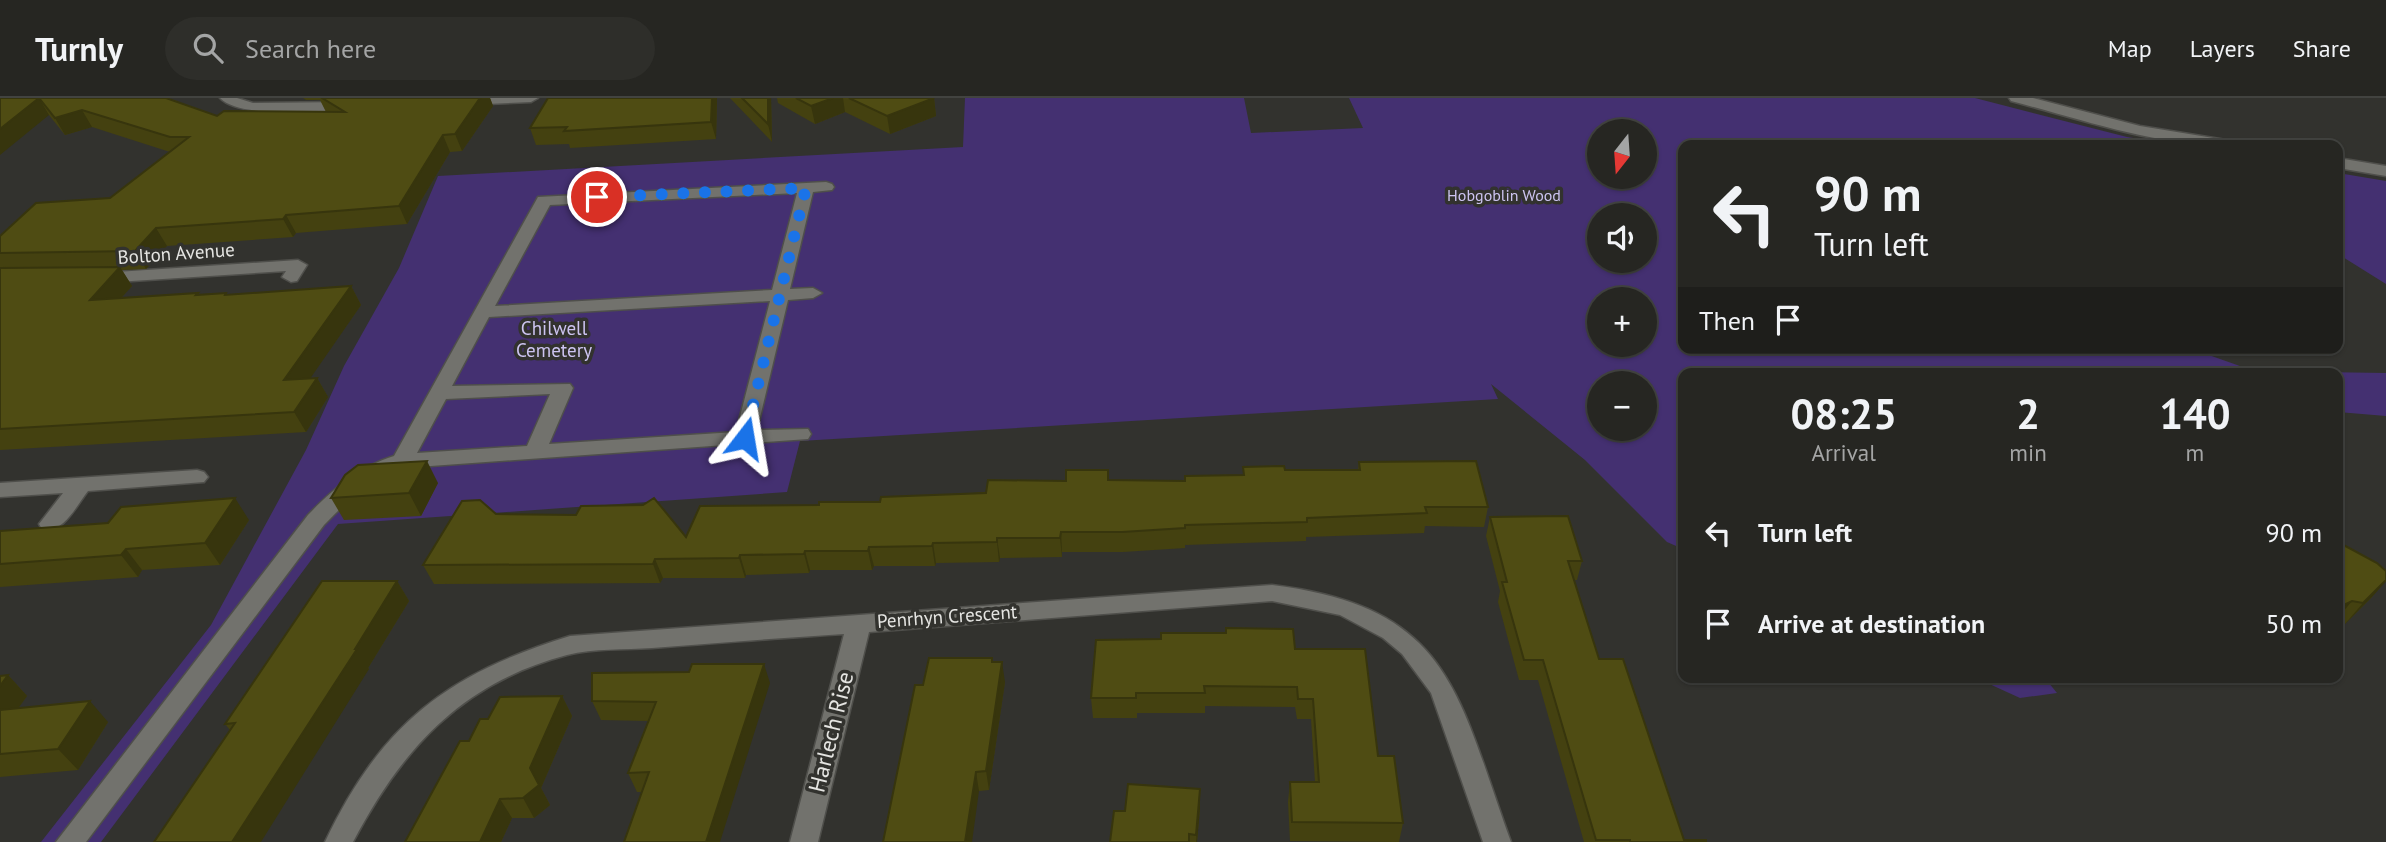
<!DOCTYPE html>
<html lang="en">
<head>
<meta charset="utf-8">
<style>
  :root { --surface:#262622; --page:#2e2e2a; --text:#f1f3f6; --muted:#a4a5a5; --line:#424340 }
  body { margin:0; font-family:"PT Sans",sans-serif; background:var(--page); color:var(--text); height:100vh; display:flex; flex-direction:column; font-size:26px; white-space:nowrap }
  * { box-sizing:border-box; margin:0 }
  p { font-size:23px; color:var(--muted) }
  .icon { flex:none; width:38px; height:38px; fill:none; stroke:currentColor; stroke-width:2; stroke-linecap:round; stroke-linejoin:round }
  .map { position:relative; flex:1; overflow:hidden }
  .panel { position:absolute; left:1678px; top:270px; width:665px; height:315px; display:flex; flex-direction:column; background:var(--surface); border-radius:14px; box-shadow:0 2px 5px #0004,0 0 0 2px var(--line) }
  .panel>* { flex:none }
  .hud { position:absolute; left:1678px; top:42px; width:665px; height:214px; border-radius:14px; box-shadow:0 2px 5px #0004,0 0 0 2px var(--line); background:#262622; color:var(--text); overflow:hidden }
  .needle { width:46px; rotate:197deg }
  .fabs { position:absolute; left:1587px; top:21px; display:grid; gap:14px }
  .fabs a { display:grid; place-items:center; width:70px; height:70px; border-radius:50%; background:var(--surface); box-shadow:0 2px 5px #0004,0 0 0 2px var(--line); font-size:35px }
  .pin { position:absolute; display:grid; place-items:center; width:60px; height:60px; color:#fff; margin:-30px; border:4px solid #fff; border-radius:50%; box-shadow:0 2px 7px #0007 }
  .me { position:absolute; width:77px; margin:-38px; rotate:14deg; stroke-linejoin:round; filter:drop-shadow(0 0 5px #0008) }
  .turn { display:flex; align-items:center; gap:24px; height:147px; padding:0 21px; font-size:32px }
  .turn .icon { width:91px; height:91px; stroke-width:2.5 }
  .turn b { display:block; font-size:49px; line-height:60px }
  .then { display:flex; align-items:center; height:66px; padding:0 21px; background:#0003; gap:14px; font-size:26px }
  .eta { display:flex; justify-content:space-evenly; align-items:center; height:119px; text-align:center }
  .eta b { font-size:42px; font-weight:800; line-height:49px }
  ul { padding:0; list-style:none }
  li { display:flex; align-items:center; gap:21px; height:91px; padding:0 21px }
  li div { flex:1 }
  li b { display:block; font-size:26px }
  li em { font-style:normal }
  header { display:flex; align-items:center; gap:42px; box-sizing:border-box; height:98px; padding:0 35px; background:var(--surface); border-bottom:2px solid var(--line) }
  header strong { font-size:33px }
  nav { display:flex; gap:38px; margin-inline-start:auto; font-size:24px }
  .search { width:490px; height:63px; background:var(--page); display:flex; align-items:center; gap:18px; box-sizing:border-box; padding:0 24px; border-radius:38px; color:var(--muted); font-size:26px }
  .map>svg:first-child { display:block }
  .green { fill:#443071; fill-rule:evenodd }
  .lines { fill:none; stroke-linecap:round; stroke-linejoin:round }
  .minor-casing { stroke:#4f4f4b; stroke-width:3 }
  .minor { fill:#72726d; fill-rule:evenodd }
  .wall { fill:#444110 }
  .shaded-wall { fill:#37350d }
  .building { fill:#4f4c13; stroke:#37350d; stroke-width:2 }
  .route { stroke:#1a73e8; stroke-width:12; stroke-dasharray:0 21.6 }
  .labels { text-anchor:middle; stroke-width:7; stroke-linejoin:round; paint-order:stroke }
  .far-park-label { font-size:16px; fill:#cdc4f1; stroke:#32322e }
  .street-label { font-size:19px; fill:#e5e5e2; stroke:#32322e }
  .park-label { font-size:19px; fill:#cdc4f1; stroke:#32322e }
  .near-street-label { font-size:23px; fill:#e5e5e2; stroke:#32322e }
</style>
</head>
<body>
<header>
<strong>Turnly</strong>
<div class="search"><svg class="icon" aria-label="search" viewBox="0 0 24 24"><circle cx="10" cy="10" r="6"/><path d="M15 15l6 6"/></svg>Search here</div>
<nav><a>Map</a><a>Layers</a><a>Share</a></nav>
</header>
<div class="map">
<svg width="2386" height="744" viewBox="0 0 2386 744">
  <rect width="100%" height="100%" fill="#32322e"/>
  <path class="green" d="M965,0H1244L1251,35L1363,30L1349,0H1975L2127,39L2177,47H1684V250H2189L2254,273L2386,275V318L2338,314V275H1684L1683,451L1667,444L1585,362L1491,286L1498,301L800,343L787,394L338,426L101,744H41L211,527L306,352L344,268L399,170L438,78L963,49ZM1600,33H1645V79H1600ZM1600,117H1645V163H1600ZM1600,201H1645V247H1600ZM1600,285H1645V331H1600Z
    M2338,75L2386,83V186L2338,156Z
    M1974,579H2044L2057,595L2020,600Z"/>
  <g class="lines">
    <g class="minor-casing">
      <path id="minor" d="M220,0H237L253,5L350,4L357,8L350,12C320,13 240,21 220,0Z
        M458,0H538L531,4L463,7L458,6Z
        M2009,0H2033L2140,28L2232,43L2239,47C2163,51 2085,22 2011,3Z
        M2338,60L2386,68V78L2338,70Z
        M826,84L832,86L834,89L832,92L813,94L790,191L813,190L822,195L813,200L788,202L757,332L808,331L811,336L808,341L403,370C371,380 347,403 324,427L86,744H56L308,417C333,391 359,369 394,358L538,99ZM797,95L772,192L495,208L550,107ZM770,203L736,334L549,346L573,290L570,286L452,288L489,219ZM550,296L527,348L417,355L446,301Z
        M298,162L307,167L297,183L291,184L282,179L286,173L101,185L92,180L101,175Z
        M197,372L204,374L208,379L204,384L88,393C76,408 63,437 42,431L39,426L63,395L0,399V385Z
        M1272,487C1452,509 1457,596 1511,744H1483L1431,595L1402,556L1383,540L1340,517L1272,503L869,534L818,744H790L844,536C780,540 716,545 652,550C625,552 594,550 567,557C461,585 402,651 353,744H325C381,626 447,576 570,538Z"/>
    </g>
    <use href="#minor" class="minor"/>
  </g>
  <path class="wall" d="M0,0L168,1L217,18L326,14L320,2H306L303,0H490L493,8L462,53L450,54L407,126L296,135L293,139L167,148L146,171L122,172L132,188L121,200L226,195L227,197L351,188L361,207L310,280H317L328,299L306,334L0,352V155L110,100L170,54L92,29L65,37L49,17Z
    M717,0L716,41L570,50L569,46L536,47L530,30Z
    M730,0H771L772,44Z
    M777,0H934L936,18L890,36L845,14L815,26L778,5Z
    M1359,364L1488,409L1484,429L1425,428L1424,435L1306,439V443L1185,447V450L1123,454H1062V459L1000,460L999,464L936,465L935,468H874L872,472H810L809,475L746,477L745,480H663L660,485L434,486L423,467L496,416L686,439L819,407L880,404L1109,382L1185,383L1243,377V369L1285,372H1358Z
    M438,385L421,418L344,422L331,400Z
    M1490,419L1582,463L1577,482H1574L1599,561L1684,742L1706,744H1584L1538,582H1519L1498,504L1500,493L1486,438Z
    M249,422L220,467L142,472L138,479L0,489V433Z
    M2338,444L2386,483L2371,500L2344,527L2338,526Z
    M397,483L409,503L368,570L369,571L230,632L225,626Z
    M1295,551L1378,658L1403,725L1399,744L1290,743L1288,704L1290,684H1315L1311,621H1297L1295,609L1205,608V615H1137V620H1093L1091,600Z
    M992,560L993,564L1005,584L989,692L979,693L923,587Z
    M8,577L27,598L18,610L108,624L78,672L0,679V578Z
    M770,585L642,694H637L628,675L648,623L601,622L592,603Z
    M562,598L572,618L541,690L550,707L534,720H512L501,744L469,643L488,621Z
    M1200,710L1197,744H1110Z"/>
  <path class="shaded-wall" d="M39,0L49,17L0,57V31Z
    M480,0H490L493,8L462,53L455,36Z
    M712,0H717L716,41L711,24Z
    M768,0H771L772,44L768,26Z
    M833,0H843L845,14L815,26L811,8Z
    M934,0L936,18L890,36L887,18Z
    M82,12L92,29L65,37L55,20Z
    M443,37L450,54L407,126L399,108Z
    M286,117L296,135L293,139L283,121Z
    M156,130L167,148L146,171L135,153Z
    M120,169L132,188L102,221L90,202Z
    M351,188L361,207L296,301L284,282Z
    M317,280L328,299L306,334L294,314Z
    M427,363L438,385L421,418L409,395Z
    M235,400L249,422L220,467L205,445Z
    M1061,434L1062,454V459L1060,440Z
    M997,440L1000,460L999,464L997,444Z
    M933,445L936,465L935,468L932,448Z
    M869,449L874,468L872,472L868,453Z
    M126,451L142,472L138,479L121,457Z
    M805,453L810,472L809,475L804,456Z
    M740,457L746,477L745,480L739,460Z
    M655,461L663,480L660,485L653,466Z
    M397,483L409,503L368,570L369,571L261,744H232Z
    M2386,483L2371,500L2344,527L2363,505Z
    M2352,503L2338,520V514L2344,507Z
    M1002,564L1005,584L989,692L986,673Z
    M764,566L770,585L720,744H706Z
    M8,577L27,598L1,634L0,633V588Z
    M562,598L572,618L541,690L550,707L534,720L523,700L530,670Z
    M90,603L108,624L78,672L58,651Z
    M976,674L979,693L972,744H965Z
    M1200,691V710L1197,744H1196Z
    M500,701L512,720L501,744H480Z"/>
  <path class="building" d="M0,0H166L217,18L224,13L345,14L322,0H480L455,36L443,37L399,108L286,117L283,121L156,130L135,153L0,155V138L36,105L110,100L189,39H170L82,12L55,20L39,0L0,31Z
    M548,0H712L711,24L564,33L567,29L530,30Z
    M742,0H768V26Z
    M796,0H833L811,8Z
    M849,0H934L887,18Z
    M120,169L90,202L198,195L196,197L226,195L225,197L351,188L284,282L317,280L294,314L0,331V170Z
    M427,363L409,395L331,400L345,377L358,367Z
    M1476,363L1488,409H1425L1427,415L1307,420V424L1185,427V430L1122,434H1061L1060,440H997V444L933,445L932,448L869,449L868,453H805L804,456L740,457L739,460L655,461L653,466L423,467L462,403L480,402L496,416L576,417L581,408L643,407L654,400L686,439L700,408L819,407V404H880L881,399L986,395L988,382L1066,383V372H1108V382L1185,383V378L1244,377L1243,369L1284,368L1285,372H1360L1359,364Z
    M235,400L205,445L126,451L121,457L0,466V433L108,425L121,409Z
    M1568,418L1582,463H1568L1599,561H1623L1684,742H1706V744H1630V742H1596L1543,562H1524L1502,484H1507L1490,419Z
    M2338,444L2377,465L2386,473V482L2363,505L2352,503L2344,507L2338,504Z
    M322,483H397L355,551H357L232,744H154L235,625L225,626Z
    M1226,530L1293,531L1295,551H1365L1378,658H1394L1403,725L1292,724L1290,684H1319L1313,601H1298L1297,589L1204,588L1205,595H1136V600H1091L1096,542L1161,541V535H1226Z
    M929,560H992V564H1002L986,673L976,674L965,744H883L915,587H923Z
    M692,566H764L706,744H624L649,674L628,675L656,604L592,603V575L689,574Z
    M8,577L0,588V578Z
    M562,598L530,670L539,687L523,700L500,701L480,744H405L460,643H469L480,621H488L500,599Z
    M90,603L58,651L0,656V612Z
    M1128,686L1200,691L1196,737L1189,736V744H1110L1114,713H1125Z"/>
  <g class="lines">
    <path class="route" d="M597,99L806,90L745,340"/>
  </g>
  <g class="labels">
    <g class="far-park-label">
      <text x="1504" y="103">Hobgoblin Wood</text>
    </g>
    <g class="street-label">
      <text transform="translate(176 155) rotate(-4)" y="7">Bolton Avenue</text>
      <text transform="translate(947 518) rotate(-4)" y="7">Penrhyn Crescent</text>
    </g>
    <g class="park-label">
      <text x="554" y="237">Chilwell<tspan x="554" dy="22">Cemetery</tspan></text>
    </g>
    <g class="near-street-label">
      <text transform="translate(831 634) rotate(-76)" y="8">Harlech Rise</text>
    </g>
  </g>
</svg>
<div class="fabs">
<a><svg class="needle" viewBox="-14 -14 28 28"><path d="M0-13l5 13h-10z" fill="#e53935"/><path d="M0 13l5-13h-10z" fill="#a4a5a5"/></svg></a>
<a><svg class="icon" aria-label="sound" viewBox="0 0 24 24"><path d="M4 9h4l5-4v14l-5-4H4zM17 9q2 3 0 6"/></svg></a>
<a>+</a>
<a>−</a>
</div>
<div class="pin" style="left:597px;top:99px;background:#d93025"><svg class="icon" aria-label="arrive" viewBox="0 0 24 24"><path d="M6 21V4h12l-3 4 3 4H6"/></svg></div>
<svg class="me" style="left:745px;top:340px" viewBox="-20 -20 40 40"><path d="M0-17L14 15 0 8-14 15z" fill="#1a73e8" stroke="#fff" stroke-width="4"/></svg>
<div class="hud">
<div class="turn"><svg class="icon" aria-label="left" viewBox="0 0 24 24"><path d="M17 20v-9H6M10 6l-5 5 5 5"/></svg><div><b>90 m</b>Turn left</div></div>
<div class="then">Then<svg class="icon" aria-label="arrive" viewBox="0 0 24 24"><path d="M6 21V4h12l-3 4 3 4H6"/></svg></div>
</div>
<section class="panel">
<div class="eta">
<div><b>08:25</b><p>Arrival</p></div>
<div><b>2</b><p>min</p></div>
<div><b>140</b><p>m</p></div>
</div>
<ul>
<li><svg class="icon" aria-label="left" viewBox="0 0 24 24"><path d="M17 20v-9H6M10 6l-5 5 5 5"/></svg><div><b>Turn left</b></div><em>90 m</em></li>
<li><svg class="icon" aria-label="arrive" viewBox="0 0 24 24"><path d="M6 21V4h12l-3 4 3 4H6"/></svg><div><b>Arrive at destination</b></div><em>50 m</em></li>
</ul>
</section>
</div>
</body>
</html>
